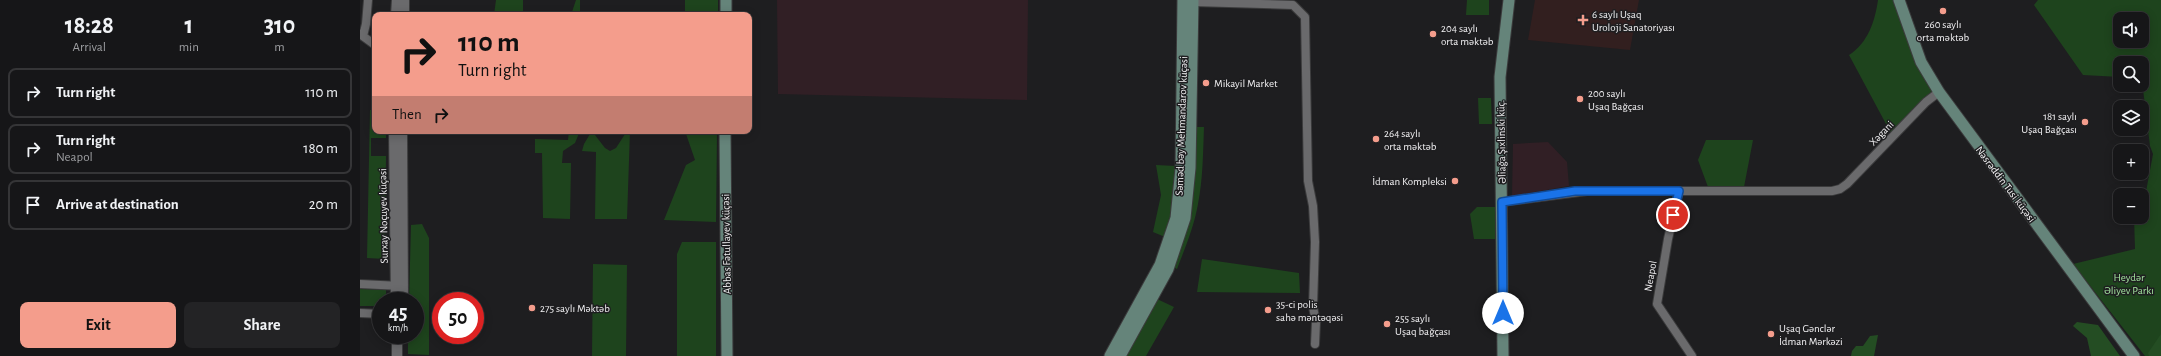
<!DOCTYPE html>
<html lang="en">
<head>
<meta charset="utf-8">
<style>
  :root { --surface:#161618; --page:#232325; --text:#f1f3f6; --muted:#9e9fa2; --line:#353537; --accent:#f49d8c }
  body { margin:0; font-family:"Alegreya Sans",sans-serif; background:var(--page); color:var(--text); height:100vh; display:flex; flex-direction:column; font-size:15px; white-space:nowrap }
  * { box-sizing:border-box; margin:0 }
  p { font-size:13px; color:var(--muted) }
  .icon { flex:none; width:22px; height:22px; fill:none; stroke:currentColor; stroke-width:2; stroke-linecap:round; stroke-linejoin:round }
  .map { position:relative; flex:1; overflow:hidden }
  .side { display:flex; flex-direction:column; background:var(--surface); width:360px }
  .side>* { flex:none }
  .top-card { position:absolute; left:12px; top:12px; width:380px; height:122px; border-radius:8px; box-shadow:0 2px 10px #0003,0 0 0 1px var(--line); background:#f49d8c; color:#111; overflow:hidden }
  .fabs { position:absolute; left:1753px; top:12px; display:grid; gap:8px }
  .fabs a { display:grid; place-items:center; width:36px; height:36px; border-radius:8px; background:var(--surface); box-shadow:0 2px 10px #0003,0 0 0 1px var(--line); font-size:20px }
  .speed { position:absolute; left:12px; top:292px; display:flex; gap:8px; font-size:20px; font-weight:700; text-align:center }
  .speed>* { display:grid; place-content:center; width:52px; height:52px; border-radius:50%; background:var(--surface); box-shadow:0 2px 10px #0003,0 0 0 1px var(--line); line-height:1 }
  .speed small { font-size:10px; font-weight:400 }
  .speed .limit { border:6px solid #d22; background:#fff; color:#111 }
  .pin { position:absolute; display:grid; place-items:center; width:34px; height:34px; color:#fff; margin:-17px; border:2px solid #fff; border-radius:50%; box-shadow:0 1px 4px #0007 }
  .me { position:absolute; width:44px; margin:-22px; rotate:0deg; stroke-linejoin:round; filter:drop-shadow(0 0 3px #0008) }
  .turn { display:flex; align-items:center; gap:14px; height:84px; padding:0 20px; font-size:18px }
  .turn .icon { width:52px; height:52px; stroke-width:2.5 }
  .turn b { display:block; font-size:28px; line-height:34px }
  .then { display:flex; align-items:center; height:38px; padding:0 20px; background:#0003; gap:8px; font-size:15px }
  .eta { display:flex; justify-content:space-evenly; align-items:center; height:68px; text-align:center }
  .eta b { font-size:24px; font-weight:700; line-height:28px }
  .primary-button { display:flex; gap:8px; margin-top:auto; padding:8px 20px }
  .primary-button a { flex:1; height:46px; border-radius:8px; background:var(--accent); color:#111; font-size:16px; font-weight:700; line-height:46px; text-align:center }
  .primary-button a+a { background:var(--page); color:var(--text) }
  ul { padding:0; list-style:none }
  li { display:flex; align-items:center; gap:12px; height:50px; margin:0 8px 6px; padding:0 12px; border:2px solid var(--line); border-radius:8px }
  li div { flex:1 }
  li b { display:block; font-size:15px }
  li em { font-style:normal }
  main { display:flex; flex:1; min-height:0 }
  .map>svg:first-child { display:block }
  .industrial { fill:#311f25 }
  .medical { fill:#321f1f }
  .green { fill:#1e441d; fill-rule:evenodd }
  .forest { fill:#244d23 }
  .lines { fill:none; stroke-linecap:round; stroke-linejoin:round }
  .minor-casing { stroke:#3b3b3c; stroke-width:10 }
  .tertiary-casing { stroke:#3b3b3c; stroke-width:12 }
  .secondary-casing { stroke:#3b3b3c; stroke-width:13 }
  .minor { stroke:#6a6a6c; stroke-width:8 }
  .tertiary { stroke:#6a6a6c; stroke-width:10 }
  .secondary { stroke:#65847a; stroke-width:11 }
  .route-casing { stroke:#114b97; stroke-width:10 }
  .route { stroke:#1a73e8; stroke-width:7 }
  .poi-dot { fill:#f49d8c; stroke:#1e1e20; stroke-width:1.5 }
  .labels { text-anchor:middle; stroke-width:3; stroke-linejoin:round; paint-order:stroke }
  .poi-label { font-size:11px; fill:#f2f1f3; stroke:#1e1e20; text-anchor:start }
  .street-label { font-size:11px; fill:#f2f1f3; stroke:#1e1e20 }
  .park-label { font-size:11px; fill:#a2e29e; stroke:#1e1e20 }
</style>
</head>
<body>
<main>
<section class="side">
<div class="eta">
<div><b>18:28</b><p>Arrival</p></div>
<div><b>1</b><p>min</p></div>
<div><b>310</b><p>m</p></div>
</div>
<ul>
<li><svg class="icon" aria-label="right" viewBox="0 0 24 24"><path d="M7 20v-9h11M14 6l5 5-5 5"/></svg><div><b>Turn right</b></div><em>110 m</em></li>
<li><svg class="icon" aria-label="right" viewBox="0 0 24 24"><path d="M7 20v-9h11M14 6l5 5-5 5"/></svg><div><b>Turn right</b><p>Neapol</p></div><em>180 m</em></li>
<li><svg class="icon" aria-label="arrive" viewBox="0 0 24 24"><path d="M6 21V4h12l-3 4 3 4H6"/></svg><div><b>Arrive at destination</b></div><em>20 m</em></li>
</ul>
<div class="primary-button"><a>Exit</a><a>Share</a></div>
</section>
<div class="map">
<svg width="1801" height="356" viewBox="0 0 1801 356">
  <rect width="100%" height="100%" fill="#1e1e20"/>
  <path class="industrial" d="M417,0H668L667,100L418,94Z
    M1188,142L1207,162L1209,186L1152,196L1153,144Z"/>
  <path class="medical" d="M1175,0H1279L1270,50L1168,40Z"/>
  <path class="green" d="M136,0H163V15H134Z
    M216,0H220V15H211Z
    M325,0H358V15H325Z
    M1107,0H1129V15H1106Z
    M1518,0H1539L1579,92L1533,137L1489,55C1508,43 1515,21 1518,0Z
    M1678,0H1801V356H1785L1713,264L1775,249L1774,217H1782V198L1785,197L1793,154L1790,146L1782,81V63H1760V77L1723,75L1674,5ZM1760,19H1782V41H1760Z
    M1118,98H1131L1132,124H1119Z
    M10,110H15V131H26V138H11V156H26L25,259L7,258Z
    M835,127H844C843,153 843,179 838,204C834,227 825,248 817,269L813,267C820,249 828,230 831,211C836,183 835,155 835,127Z
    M209,131H220L215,143L203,151L202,163H211L210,219L183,218L182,153H175V139L208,140Z
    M267,131H270L267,219H235L236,152L222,151L224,144L230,134L235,135L245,148L250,151L256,148Z
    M325,131H357L356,222L304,220L326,165L335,160Z
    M1346,140H1393L1384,187H1348L1338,160Z
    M796,165L816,166L812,210L805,237L793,232L801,195Z
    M1117,207H1135V239H1114L1110,214Z
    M62,224L69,238V355L48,354V335H55V301H49L51,225Z
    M322,242H356V356H317V254Z
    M842,259L939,273L940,293L837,292Z
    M233,264L267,265L266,356H232Z
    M0,289L26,290V301H21V306H0Z
    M797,299L814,307L786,356H766Z"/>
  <path class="forest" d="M1717,322L1738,325L1760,356H1731L1727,338L1713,326Z
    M1801,334V356H1789L1788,353Z
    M1518,335L1514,356H1491L1492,351L1496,346H1503L1510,336Z"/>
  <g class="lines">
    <g class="minor-casing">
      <path id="minor" d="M833,2L933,5L945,17L948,181L953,206L955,242L953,307L956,322L955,344
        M0,34L15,45
        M3,36L6,24L8,0
        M1319,191L1308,239L1297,304L1332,356
        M1142,202L1227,191H1472L1480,189L1487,184L1566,102L1579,92
        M0,284L41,286
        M0,313L21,314"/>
    </g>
    <g class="tertiary-casing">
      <path id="tertiary" d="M36,15L37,0
        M44,15V0
        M34,131L36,301
        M42,131L43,301
        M37,335V356"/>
    </g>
    <g class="secondary-casing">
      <path id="secondary" d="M1539,0L1561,62L1579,92L1774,356
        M366,15V0
        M365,131L367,356
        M750,356L800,265L816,218L821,168L823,0
        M760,356L808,269L825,218L830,168L833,0
        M1143,356L1140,77L1149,0"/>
    </g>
    <use href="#minor" class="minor"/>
    <use href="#tertiary" class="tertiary"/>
    <use href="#secondary" class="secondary"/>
  </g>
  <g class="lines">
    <g class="route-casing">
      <path id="route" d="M1143,313L1142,202L1215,191H1319L1313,215"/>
    </g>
    <use href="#route" class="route"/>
  </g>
  <g class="poi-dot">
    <circle cx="1583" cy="11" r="4"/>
    <path d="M1221 14h4v4h4v4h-4v4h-4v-4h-4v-4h4z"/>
    <circle cx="1073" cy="34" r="4"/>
    <circle cx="846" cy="83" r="4"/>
    <circle cx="1220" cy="99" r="4"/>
    <circle cx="1725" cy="122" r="4"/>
    <circle cx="1016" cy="139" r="4"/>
    <circle cx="1095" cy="181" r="4"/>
    <circle cx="172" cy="308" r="4"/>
    <circle cx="908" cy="310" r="4"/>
    <circle cx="1027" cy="324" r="4"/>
    <circle cx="1411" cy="334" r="4"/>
  </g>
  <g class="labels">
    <g class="poi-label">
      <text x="1232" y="18">6 saylı Uşaq<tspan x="1232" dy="13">Uroloji Sanatoriyası</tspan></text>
      <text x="1583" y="28" text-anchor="middle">260 saylı<tspan x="1583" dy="13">orta məktəb</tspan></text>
      <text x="1081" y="32">204 saylı<tspan x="1081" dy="13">orta məktəb</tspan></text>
      <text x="854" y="87">Mikayil Market</text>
      <text x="1228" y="97">200 saylı<tspan x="1228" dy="13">Uşaq Bağçası</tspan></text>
      <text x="1717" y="120" text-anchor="end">181 saylı<tspan x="1717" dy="13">Uşaq Bağçası</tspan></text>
      <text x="1024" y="137">264 saylı<tspan x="1024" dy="13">orta məktəb</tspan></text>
      <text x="1087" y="185" text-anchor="end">İdman Kompleksi</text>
      <text x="916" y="308">35-ci polis<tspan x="916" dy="13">sahə məntəqəsi</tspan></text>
      <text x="180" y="312">275 saylı Məktəb</text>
      <text x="1035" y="322">255 saylı<tspan x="1035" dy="13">Uşaq bağçası</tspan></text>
      <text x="1419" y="332">Uşaq Gənclər<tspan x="1419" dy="13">İdman Mərkəzi</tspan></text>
    </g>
    <g class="street-label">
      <text transform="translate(821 126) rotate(-88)" y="4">Səməd bəy Mehmandarov küçəsi</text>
      <text transform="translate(1521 133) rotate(-46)" y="4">Xəgani</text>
      <text transform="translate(1141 142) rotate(-91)" y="4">Əliağa Şıxlinski küç.</text>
      <text transform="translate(1646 184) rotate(53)" y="4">Nəsrəddin Tusi küçəsi</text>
      <text transform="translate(23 216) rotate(-91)" y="4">Surxay Noçuyev küçəsi</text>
      <text transform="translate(366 244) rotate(-91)" y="4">Abbas Fətullayev küçəsi</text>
      <text transform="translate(1290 276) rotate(-80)" y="4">Neapol</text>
    </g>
    <g class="park-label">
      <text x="1769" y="281">Heydər<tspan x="1769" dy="13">Əliyev Parkı</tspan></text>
    </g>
  </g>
</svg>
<div class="fabs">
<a><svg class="icon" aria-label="sound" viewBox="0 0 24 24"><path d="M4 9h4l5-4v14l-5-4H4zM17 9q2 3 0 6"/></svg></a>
<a><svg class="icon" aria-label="search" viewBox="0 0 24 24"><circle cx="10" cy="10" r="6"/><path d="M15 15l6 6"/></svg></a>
<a><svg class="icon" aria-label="layers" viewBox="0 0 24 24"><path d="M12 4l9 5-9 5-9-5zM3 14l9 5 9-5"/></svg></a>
<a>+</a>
<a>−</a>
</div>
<div class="speed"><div>45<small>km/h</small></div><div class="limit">50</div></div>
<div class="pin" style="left:1313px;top:215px;background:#d93025"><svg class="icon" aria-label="arrive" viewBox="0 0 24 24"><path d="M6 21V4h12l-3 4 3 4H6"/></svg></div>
<svg class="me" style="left:1143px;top:313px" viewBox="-20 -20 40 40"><circle r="19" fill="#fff"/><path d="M0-13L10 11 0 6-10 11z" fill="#1a73e8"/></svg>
<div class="top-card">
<div class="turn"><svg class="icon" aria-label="right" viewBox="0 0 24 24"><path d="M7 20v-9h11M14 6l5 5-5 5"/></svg><div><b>110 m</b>Turn right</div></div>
<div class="then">Then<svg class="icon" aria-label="right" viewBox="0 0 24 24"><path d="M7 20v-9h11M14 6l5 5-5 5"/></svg></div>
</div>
</div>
</main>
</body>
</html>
